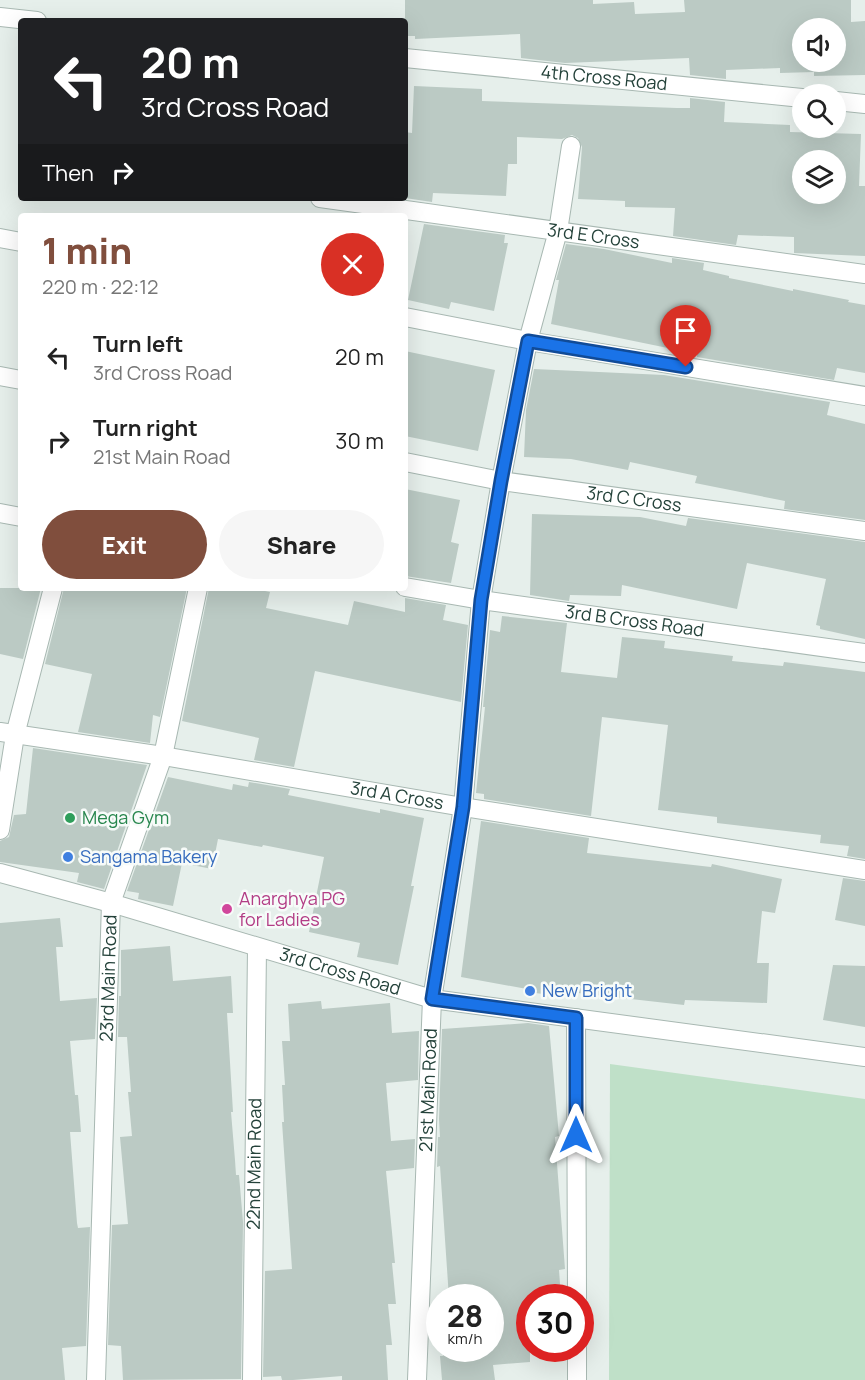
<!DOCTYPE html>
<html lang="en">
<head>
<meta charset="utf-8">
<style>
  :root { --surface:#fff; --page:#f6f6f6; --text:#222; --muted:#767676; --accent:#804e3d }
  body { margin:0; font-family:Manrope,sans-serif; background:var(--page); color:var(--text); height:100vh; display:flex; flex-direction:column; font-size:22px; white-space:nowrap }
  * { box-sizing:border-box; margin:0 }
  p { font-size:20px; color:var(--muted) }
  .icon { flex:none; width:33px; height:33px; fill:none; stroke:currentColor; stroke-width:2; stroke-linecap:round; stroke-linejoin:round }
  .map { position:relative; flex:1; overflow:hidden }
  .details { position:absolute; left:18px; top:213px; width:390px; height:378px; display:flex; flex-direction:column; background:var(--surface); border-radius:6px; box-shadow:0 6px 24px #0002 }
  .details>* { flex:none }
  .top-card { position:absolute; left:18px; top:18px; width:390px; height:183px; border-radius:6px; box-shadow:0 6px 24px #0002; background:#202124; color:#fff; overflow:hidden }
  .buttons { position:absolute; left:792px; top:18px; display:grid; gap:12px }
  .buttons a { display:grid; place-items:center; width:54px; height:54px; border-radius:50%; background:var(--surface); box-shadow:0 6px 24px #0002; font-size:30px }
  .speed { position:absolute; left:426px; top:1284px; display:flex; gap:12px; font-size:30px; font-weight:700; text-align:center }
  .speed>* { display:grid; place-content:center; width:78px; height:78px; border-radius:50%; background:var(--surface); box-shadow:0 6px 24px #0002; line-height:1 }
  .speed small { font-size:15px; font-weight:400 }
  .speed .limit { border:9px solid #d22; background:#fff; color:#111 }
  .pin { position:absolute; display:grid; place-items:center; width:51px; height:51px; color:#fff; margin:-62px -26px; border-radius:50% 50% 50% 0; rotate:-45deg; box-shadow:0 0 6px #0007 }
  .pin .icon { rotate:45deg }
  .me { position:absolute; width:66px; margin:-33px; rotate:0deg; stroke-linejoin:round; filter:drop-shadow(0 0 4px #0008) }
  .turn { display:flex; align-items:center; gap:21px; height:126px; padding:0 24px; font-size:27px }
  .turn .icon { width:78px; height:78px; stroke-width:2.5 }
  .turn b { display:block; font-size:42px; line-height:51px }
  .then { display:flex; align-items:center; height:57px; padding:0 24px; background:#0003; gap:12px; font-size:22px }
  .round { display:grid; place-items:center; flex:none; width:63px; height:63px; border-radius:32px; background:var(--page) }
  .summary { display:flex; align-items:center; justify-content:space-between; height:102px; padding:0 24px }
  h1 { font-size:36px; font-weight:800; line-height:45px; color:var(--accent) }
  .button { display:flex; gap:12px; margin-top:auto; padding:12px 24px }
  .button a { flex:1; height:69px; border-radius:36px; background:var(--accent); color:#fff; font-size:24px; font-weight:800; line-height:69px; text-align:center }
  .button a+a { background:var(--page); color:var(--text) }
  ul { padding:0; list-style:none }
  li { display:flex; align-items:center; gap:18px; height:84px; padding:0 24px }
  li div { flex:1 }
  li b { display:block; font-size:22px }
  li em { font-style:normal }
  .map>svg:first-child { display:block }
  .green { fill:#bfe0c8 }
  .building { fill:#bbcac4; fill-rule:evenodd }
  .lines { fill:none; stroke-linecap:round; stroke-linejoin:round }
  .street-casing { stroke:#a8b8b2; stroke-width:20 }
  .street { stroke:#fff; stroke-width:18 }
  .route-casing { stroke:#114b97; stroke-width:15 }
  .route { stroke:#1a73e8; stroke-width:10 }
  .leisure-dot { fill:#2e9e5b; stroke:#f7fbf9; stroke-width:2 }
  .shop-dot { fill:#3f7fe0; stroke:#f7fbf9; stroke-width:2 }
  .hotel-dot { fill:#d1479c; stroke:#f7fbf9; stroke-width:2 }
  .labels { text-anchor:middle; stroke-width:5; stroke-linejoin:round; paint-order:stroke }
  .street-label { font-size:18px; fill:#24423a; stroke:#f7fbf9 }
  .leisure-label { font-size:18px; fill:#27864d; stroke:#f7fbf9; text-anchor:start }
  .shop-label { font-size:18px; fill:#366cbe; stroke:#f7fbf9; text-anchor:start }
  .hotel-label { font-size:18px; fill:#b23c85; stroke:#f7fbf9; text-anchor:start }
</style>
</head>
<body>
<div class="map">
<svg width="865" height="1380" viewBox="0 0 865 1380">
  <rect width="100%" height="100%" fill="#e6efeb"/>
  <path class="green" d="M610,1064L865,1099V1380H609Z"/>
  <path class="building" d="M405,0H593V4L634,2L635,14L685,12L684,0H851V22L865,21V75L814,76V72L780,73V68L726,70V79L690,75L689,58L565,63L521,58L520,34L415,39V36H405ZM802,28H836V62H802Z
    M414,86L482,89V101L677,108H690V98L725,102L724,122L790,125V132L861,134L859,186H865V256L794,253V237L738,235L736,245L673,236L675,208L625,207V201L578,199L582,147L578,138L572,135L562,139L517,137V164H508L506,196L433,193L432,202L405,198V132L412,133ZM802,160H836V194H802Z
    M424,224L505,235L504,243H508L494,311L451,302L449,309L408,300Z
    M566,244L604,249L672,263V258L704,263L703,270L729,276V278L793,291V289L849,300L848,302L865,305V373L837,368L834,380L697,357V354L551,324L559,280H556Z
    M405,351L495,370L478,451L405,436Z
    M534,369L664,375L830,402L827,415L865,424V520L784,509L785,501L695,483L697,476L630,462L628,470L571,459L524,457L526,410Z
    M405,489L460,500L451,542L459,544L451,583L405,576Z
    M532,514L640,517L686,526L688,518L865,542V639L820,629V626L816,625L826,579L747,563L737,609L622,585L621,596L570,595L569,601L530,595Z
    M0,588H41L23,659L0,654Z
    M64,588H187L160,717L153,715L150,743L78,732L92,674L45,664Z
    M209,588H251L270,592L266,608L348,625L354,601L405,612V598L446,605L443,620L468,625L461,702L315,671L294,767L254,760L259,738L182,721Z
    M502,616L567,623L561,672L617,678L622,637L665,641L664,648L733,656L732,661L783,666L784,662L865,672V859L847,856L849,846L820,843L821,835L717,823V817L658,810L668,725L602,717L591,816L484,799V794L476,793L485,707H483L490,630L500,632Z
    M33,748L147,765L104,889L77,882L79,873L0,862V841L9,837L14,815L26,814Z
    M168,777L232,790L233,784L248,787L249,782L290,789L288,795L380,813V809L424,818L411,886H414L398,965L357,957L360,943L309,932L324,857L263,845L262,847L218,839L212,869L182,863L173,906L138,899L139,893L127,891Z
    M481,821L589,838L587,853L711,867L712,864L782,879L775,913L762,911L757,963H769L767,1003L685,1000L684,1005L569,992L568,997L527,992V989L461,977Z
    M843,878L865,881V926L835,920Z
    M60,918L63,947H56L60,1001L97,998L95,1039L70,1041L75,1095H78L81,1132H70L77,1223L78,1228L90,1227L86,1346L62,1348L65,1380H0V923Z
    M170,946L173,981L231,976L233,1013H227L233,1112H231L235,1160L236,1175H239L243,1222L241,1379L123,1380L121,1346L108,1345L112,1225L128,1224L120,1137L132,1136L128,1092H131L127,1037H118L119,996H121V950Z
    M833,965L865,966V1027L823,1020Z
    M321,1001L322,1009L390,1003L392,1033L419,1031L418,1080L386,1083L391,1141L415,1139L414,1168L386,1171L395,1263H392L396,1304H388L392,1345H386L388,1380H342V1376L293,1380H282L281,1376L263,1377L265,1271L292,1269L282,1122H284L282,1085H285L282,1041H290L288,1004Z
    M528,1023L549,1026L559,1136L555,1137L565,1269L559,1270L561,1298H530V1362L493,1365L495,1380H442L440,1356H443L442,1348H490V1298H449L440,1166L437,1167L438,1137H440L439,1119L442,1029Z"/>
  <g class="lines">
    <g class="street-casing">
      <g id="street">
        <path d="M0,17L37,21"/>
        <path id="s1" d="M405,58L802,98"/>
        <path d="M836,101L865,104"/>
        <path id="s2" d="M320,198L865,274"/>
        <path d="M0,238L21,242"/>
        <path d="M405,317L528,341L865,396"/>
        <path d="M0,376L21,380"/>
        <path id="s3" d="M405,462L501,481L865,531"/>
        <path d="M0,513L21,517"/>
        <path id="s4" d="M405,587L481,600L865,653"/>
        <path id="s5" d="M0,732L163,756L463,807L865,870"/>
        <path d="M0,830L15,735L53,588"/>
        <path id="s6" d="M0,873L111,903L432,999L865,1057"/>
        <path d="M576,1018L577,1298"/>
        <path d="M577,1348V1380"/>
        <path id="s7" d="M96,1380L111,903L163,756L198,588"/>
        <path id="s8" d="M252,1380L257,948"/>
        <path id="s9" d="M417,1380L432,999L463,807L481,600L501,481L528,341L558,231L571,146"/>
      </g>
    </g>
    <use href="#street" class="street"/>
  </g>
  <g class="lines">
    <g class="route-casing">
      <path id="route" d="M576,1135V1018L432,999L463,807L481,600L501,481L528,341L686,367"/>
    </g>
    <use href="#route" class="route"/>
  </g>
  <circle class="leisure-dot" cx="70" cy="818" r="6"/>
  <g class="shop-dot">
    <circle cx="68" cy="857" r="6"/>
    <circle cx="530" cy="991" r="6"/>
  </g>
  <circle class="hotel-dot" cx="227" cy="909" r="6"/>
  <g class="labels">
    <g class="street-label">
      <text dy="6" stroke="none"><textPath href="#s1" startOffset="200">4th Cross Road</textPath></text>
      <text dy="6" stroke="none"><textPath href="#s2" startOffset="276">3rd E Cross</textPath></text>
      <text dy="6" stroke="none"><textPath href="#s3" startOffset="232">3rd C Cross</textPath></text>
      <text dy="6" stroke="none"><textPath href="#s4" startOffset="232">3rd B Cross Road</textPath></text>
      <text dy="6" stroke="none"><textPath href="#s5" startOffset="402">3rd A Cross</textPath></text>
      <text dy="6" stroke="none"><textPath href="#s6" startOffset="354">3rd Cross Road</textPath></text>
      <text dy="6" stroke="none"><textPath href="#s7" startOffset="402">23rd Main Road</textPath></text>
      <text dy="6" stroke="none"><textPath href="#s9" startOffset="290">21st Main Road</textPath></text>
      <text dy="6" stroke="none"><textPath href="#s8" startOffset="216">22nd Main Road</textPath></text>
    </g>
    <g class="leisure-label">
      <text x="82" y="824">Mega Gym</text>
    </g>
    <g class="shop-label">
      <text x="80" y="863">Sangama Bakery</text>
      <text x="542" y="997">New Bright</text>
    </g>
    <g class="hotel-label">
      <text x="239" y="905">Anarghya PG<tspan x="239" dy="21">for Ladies</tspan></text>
    </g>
  </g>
</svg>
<div class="buttons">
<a><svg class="icon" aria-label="sound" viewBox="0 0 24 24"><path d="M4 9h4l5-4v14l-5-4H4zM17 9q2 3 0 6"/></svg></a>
<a><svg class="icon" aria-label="search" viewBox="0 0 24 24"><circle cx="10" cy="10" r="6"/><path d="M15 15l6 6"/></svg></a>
<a><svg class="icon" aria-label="layers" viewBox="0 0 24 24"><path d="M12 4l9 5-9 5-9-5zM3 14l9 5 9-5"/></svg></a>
</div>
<div class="speed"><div>28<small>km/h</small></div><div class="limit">30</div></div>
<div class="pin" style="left:686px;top:367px;background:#d93025"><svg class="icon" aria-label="arrive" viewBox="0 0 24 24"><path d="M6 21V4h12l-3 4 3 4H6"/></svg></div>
<svg class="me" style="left:576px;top:1135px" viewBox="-20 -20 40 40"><path d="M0-17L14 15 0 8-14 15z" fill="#1a73e8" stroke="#fff" stroke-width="4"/></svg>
<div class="top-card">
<div class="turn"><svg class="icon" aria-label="left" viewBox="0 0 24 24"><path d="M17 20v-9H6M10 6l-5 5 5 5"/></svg><div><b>20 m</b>3rd Cross Road</div></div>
<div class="then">Then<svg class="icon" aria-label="right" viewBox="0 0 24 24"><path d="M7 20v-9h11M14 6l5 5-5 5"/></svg></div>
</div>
<section class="details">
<div class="summary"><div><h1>1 min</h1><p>220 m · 22:12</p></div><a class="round" style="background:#d93025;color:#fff"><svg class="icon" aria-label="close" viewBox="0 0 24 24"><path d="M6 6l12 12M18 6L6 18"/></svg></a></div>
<ul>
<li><svg class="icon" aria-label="left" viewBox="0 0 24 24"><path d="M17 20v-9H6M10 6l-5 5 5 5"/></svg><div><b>Turn left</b><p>3rd Cross Road</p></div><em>20 m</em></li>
<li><svg class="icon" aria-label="right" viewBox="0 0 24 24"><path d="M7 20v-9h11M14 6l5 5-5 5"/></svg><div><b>Turn right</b><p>21st Main Road</p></div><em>30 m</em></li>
</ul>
<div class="button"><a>Exit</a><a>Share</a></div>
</section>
</div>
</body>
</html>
